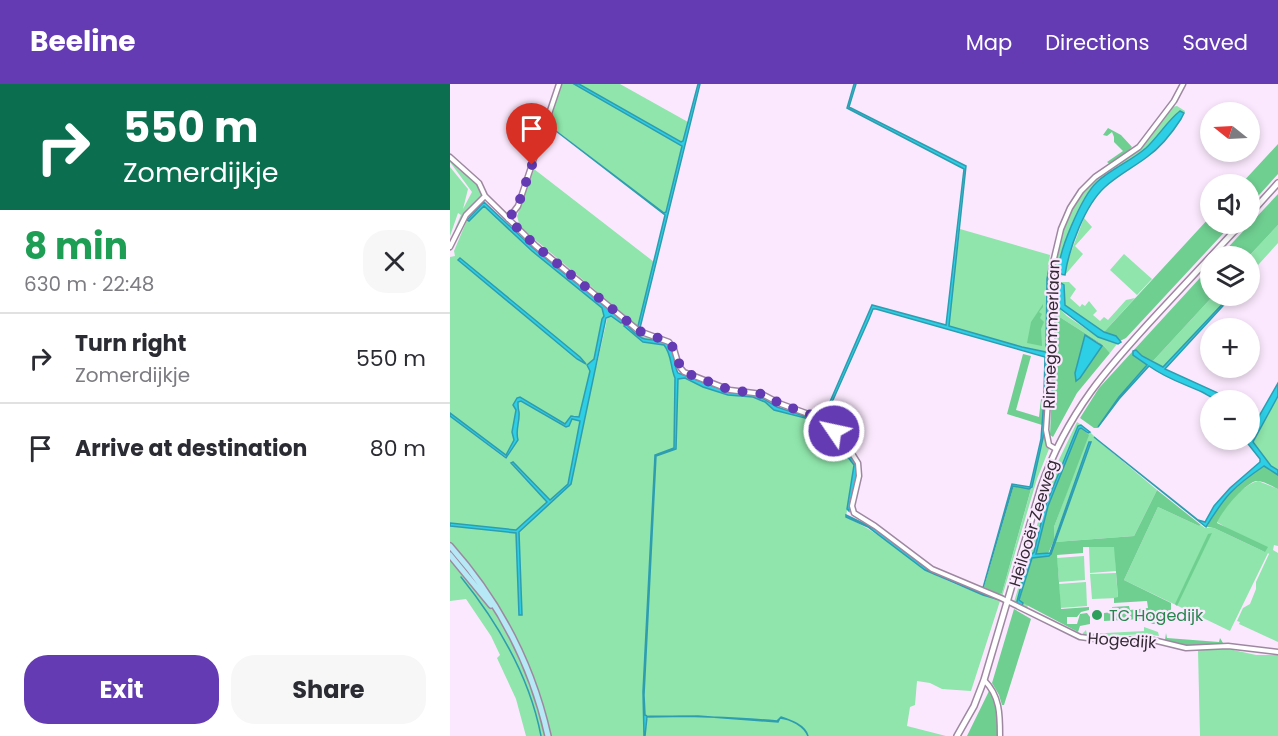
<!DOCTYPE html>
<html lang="en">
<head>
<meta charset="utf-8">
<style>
  :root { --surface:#fff; --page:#f7f7f7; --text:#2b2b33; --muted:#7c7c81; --line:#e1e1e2; --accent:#643bb3 }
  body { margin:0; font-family:Poppins,sans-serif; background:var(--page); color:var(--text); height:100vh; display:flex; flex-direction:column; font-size:22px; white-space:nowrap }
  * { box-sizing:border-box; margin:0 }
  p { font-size:20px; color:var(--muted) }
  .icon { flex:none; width:33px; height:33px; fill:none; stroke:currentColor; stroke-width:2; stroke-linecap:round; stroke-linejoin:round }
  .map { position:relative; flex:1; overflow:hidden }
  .panel { display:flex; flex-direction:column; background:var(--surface); width:450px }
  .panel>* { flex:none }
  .banner { background:#0b6e4f; color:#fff; overflow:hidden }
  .needle { width:39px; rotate:288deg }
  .tools { position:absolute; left:750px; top:18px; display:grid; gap:12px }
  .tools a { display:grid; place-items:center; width:60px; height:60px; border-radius:50%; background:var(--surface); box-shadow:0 3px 9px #0003; font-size:30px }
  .pin { position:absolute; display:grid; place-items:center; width:51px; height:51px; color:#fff; margin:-62px -26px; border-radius:50% 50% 50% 0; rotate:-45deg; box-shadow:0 0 6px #0007 }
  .pin .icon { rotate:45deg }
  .me { position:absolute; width:66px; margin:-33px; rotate:304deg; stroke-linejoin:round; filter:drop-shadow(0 0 4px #0008) }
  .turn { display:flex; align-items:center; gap:21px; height:126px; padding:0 24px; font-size:27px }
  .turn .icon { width:78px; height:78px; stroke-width:2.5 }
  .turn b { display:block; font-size:42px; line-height:51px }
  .round { display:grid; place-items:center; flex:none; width:63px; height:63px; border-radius:24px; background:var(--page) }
  .overview { display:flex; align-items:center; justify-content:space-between; height:102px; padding:0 24px }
  h1 { font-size:36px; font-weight:700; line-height:45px; color:#1e9e55 }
  .action { display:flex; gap:12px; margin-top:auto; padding:12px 24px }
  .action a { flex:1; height:69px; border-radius:24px; background:var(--accent); color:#fff; font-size:24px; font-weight:700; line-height:69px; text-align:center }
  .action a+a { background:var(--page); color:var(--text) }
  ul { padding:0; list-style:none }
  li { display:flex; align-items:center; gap:18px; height:90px; padding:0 24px; border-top:2px solid var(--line) }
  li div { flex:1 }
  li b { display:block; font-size:22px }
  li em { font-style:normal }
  header { display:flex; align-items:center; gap:36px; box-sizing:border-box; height:84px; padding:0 30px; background:var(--accent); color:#fff }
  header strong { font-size:28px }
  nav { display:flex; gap:33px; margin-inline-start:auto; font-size:21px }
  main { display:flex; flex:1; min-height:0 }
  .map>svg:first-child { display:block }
  .green { fill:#8fe5ab }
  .forest { fill:#6fcf91; fill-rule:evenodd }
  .water { fill:#2ccfe6; stroke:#2e9db0; stroke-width:1.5 }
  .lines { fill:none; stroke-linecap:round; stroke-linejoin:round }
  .stream { stroke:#2e9db0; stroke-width:1.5 }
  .minor-casing { stroke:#9e88a1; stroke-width:7 }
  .tertiary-casing { stroke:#9e88a1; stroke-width:8 }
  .secondary-casing { stroke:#9e88a1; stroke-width:8 }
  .minor { stroke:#fff; stroke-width:4 }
  .tertiary { stroke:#fff; stroke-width:5 }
  .secondary { stroke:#b6e8f5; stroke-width:5 }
  .route { stroke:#643bb3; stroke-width:10; stroke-dasharray:0 18 }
  .leisure-dot { fill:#2e9e5b; stroke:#fbe8fe; stroke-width:2 }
  .labels { text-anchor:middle; stroke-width:4.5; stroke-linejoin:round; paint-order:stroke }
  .street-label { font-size:16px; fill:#322933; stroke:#fbe8fe }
  .leisure-label { font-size:16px; fill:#27864d; stroke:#fbe8fe; text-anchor:start }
</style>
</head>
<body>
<header>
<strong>Beeline</strong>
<nav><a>Map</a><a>Directions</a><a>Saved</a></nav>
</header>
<main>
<section class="panel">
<div class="banner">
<div class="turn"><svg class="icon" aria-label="right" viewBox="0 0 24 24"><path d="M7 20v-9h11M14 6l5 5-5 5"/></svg><div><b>550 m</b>Zomerdijkje</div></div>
</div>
<div class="overview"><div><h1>8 min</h1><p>630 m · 22:48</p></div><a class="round"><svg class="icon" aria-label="close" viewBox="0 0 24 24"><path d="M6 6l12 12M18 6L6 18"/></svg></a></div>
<ul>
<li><svg class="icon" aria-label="right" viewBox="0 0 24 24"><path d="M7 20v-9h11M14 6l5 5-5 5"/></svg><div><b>Turn right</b><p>Zomerdijkje</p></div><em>550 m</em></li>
<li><svg class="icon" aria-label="arrive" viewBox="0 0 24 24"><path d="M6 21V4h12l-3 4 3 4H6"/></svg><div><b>Arrive at destination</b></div><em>80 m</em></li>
</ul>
<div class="action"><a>Exit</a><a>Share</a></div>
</section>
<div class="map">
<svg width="828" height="652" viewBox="0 0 828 652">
  <rect width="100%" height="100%" fill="#fbe8fe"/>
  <path class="green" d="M112,0H124L232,61L216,129H214L103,44L100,36Z
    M129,0H170L238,38L233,57L231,58Z
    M727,22L735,27L734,30L728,28C717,43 705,58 690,69C677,79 660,86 648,97C628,115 610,165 609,190L612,193L603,189L609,154L625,117L640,99L692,62L722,23Z
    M0,74C11,84 29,95 32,111L5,145L11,131L8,129L0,152V83L18,105L13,125L22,108L0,78Z
    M84,85L204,178L188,242L70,143L67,132Z
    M34,121L82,167L152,224L154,232L152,235L144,275L137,280L140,287L129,333L124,331L115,341L70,314L63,321L66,326L62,348L64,356L56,371L0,329V173L5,172L4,167L17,136H19Z
    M634,134L642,143L625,162L633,170L615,191L616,181Z
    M828,141V159L800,190L799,172Z
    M510,145L600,171L597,195L596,268L572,263L498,242Z
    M674,170L702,195L687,211L660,186Z
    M606,198H619L626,205L620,214L630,223L632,220L635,222L639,217L647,227L643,231L650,237L654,233L658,236L676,216L685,214L654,248L615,221L614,201H608V219L603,222V200Z
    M763,212H780L714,282L712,284L703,277Z
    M608,223L617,232L648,253L667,260L660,269L652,260L605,230L606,225Z
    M158,231L171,238L173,237L191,252L207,255L219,262L223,281L228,290L285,310L308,312L334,326L364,336L363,339L385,356L404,381L396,433C427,447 452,470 481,488C502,501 528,508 550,517L521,607L492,605L480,599L467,597L465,621L460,623L457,642L496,652H195L197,635L200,632L195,631L194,622V652H101L85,597L66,555L35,501L0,459V442L66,449L69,530L72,531L69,448L121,400L143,291L147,280Z
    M828,312V386L821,382L803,359Z
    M71,317L116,343L119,342L122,335L130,337L118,400L100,417L61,380L97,418L65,447L0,439V332L56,375L68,356C66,348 68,342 69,334C69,328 67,324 68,318Z
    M627,338L633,342H628L598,416L584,468L579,473L567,518L572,521L573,519L578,521L577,524L621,547L628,548L624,549L564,518L603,388Z
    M594,345L599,365L587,395L552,513L532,504V502L552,509L582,402Z
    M639,347L651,359L707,406L684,452L605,458L641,359L639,358L604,456V443Z
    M808,397L828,405V462L824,461L823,466L828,469V558L789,540L790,538L787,537L793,524L800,520L806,505V498L819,470L818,469L780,547L674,496L708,423L749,442L751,441L755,444H764L815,468L767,438C773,423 792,401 808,397Z
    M639,463H665L666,487L640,489Z
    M634,472L635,496L609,498L607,474Z
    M0,474C14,491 29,507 42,524C68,563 84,607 95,652H76L66,615L47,574L50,571L41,552L16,515L0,517Z
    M666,489L668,514L642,515L640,490Z
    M636,498L637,522L610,524L609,500Z
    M694,543L708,548L709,552L695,550L640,553L633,552V549L636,546L637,550L694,547Z
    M774,564L806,571H828V652H750L748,566Z"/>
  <path class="forest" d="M658,44L671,51L682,63L675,71L661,81L657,78L673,67L664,58V53L662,48L657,52L653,51Z
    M828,60V90L800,121V100H791Z
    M828,110V141L799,172H770Z
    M760,133V140H782L676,254L670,257L666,252L654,248Z
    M760,183V212H763L703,277L692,272L697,281L669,313L648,344H644L630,334L649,304Z
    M593,220V223L589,228L592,230L590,234L594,238L591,245L592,262L577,259L581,238Z
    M605,230L652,260L660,269L627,309L603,353L600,351ZM635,251L649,259L630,294L625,296Z
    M573,270L581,272L566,326L589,333L591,315H594L592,341L557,330Z
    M631,344L639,351L604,443V456L598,470H586L598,422L629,345Z
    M814,382L828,391V405C822,402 812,396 806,397C794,400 771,428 767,439L818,463L815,468L764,444L757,443C772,414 787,401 814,382Z
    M564,401L581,405L552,509L549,510L534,503Z
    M707,406L751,441L749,442L708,423L674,496L721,519V528L714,540H703L691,535L654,537V529L662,528V523L679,522L680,526L698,524L697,517L664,519V514L668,513L664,463H633V469L607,471L611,525L639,523V526L631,528L627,533H617V540H627L630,530L637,529L640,533V540L630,542L628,548L569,517L582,473L600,472L605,458L684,452Z
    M762,449L727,522L725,520L758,450Z
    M564,525L581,535L554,621H552L549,611L542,599Z
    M716,549L717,554L769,558L770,554L773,559L738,562L715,556Z
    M540,605L548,628V652H517Z"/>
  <path class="water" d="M124,0H129L231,58L233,57L248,0H250L190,244L188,242L215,131L106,47L214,129L216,128L232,62Z
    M404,0H406L399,23L516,82L499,242L572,263L596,268L597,195L600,179L597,309H594L595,273L426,225H423L419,235L375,334L378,337L373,334L422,221L496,241L514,85L397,24Z
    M730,27L734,29L731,35C722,49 711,63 697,73C684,83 668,91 655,103C635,121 619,164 615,191L609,190C606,171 632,112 647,98C661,85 681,77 696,64C708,53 718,36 730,27Z
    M34,118L83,164L173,237L171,239L161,232L156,234L121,400L69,448L72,531H69L66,449L0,442V439L66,446L97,418L61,379L63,378L100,416L118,400L130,337L122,335L119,342L116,343L71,317L68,318C68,321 68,325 69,328C70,338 65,346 68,356L56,374L0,332V329L56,371L64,356L62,348L66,326L63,321L67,314L70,313L115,340L121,332L129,333L140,287L137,281L144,275L152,235L154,232L152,224L82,167L34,122L19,137L17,136Z
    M10,174L130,273L136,280L127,275L8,176Z
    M611,199L614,201L615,221L654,248L666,252L671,258L668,260L648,253L608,223L606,224L602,318L604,223L608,219V203Z
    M780,212H782L715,285L768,309L774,316C765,317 760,312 752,308C732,299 717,295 699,282L669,315L648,343L669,313L697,281L683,271V267L686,266L692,272L713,283Z
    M176,240C181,245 188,254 195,255C204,257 212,254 219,261C226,269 223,280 228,289L276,307L307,311L327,323L360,334L359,335L324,326L315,318L303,313L278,311L253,303L235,294L228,295L226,365L206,372L194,611L195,631L197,632C240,632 283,633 327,637L331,633C340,636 355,641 358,652C354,642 341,635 330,634L328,638L248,632L197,633L195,652H194L193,608L205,371L224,364L225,294C220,282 222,271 214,261L193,258L174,242Z
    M635,251L652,262L630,294L626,297L625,289Z
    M828,299V312L803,358L821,382L828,386V391L814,382C783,403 775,412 756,443L644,353L748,436L755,438L764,422L780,404L810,378V375L795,356H800V348Z
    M594,315H597L593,354L582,403L579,405L563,402L533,504L562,400L580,403L591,355Z
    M364,336C380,347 408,369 407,390C406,402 400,414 399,427L397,425L404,381L385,356L363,338Z
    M631,341L640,348L638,349L631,344L629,345L598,422L586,470L600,469L639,358H641L601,470L599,472L582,474L569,516L573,519L572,522L567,519V517L579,473L584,468L595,423L628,342Z
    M396,431L425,445L484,490L550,516L533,511L475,486L418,443L396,433Z"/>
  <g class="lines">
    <path class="stream" d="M11,493C48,539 80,594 91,652"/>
    <g class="minor-casing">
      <path id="minor" d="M0,73L29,99L35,112L86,162L189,247L219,258L224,265L229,282L234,288L280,306L312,310L331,320L364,332L380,344L396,360L408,379L409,392L402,422L404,429L425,442L482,485L551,514L630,553L653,556L699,555L736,564L778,562L828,568
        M58,135L68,122L109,0
        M0,163L16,131L35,112
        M606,365L599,361L596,346L602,255V183L611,145L620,124L631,107L645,93L689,63L724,17L733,0
        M534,596C550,612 550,630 550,652"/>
    </g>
    <g class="tertiary-casing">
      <path id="tertiary" d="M800,130L828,99
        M507,652L524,622L534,596L591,403C617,328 658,283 710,227C737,198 764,169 791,140"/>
    </g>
    <g class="secondary-casing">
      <path id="secondary" d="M0,462C48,516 82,581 98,652
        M0,471L41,521"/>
    </g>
    <use href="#minor" class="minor"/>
    <use href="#tertiary" class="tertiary"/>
    <use href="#secondary" class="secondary"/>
  </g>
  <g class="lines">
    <path class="route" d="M82,81L67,124L58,135L86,162L189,247L219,258L224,265L230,282L234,288L280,306L312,310L331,320L364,332L384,347"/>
  </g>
  <circle class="leisure-dot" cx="647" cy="531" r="6"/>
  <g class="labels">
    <g class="street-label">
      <text transform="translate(601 250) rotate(-88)" y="6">Rinnegommerlaan</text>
      <text transform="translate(583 439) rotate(-73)" y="6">Heilooër Zeeweg</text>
      <text transform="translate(672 556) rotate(4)" y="6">Hogedijk</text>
    </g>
    <g class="leisure-label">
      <text x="659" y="537">TC Hogedijk</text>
    </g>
  </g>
</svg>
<div class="tools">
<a><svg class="needle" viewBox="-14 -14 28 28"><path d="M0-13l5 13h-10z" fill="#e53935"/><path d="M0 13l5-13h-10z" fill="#7c7c81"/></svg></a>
<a><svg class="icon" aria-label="sound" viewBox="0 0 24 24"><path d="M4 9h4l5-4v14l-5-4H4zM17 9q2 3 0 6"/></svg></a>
<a><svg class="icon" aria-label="layers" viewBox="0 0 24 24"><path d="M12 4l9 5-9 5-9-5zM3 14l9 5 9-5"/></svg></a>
<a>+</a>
<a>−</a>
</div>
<div class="pin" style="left:82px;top:81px;background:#d93025"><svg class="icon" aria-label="arrive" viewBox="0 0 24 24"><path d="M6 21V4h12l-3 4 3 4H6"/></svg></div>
<svg class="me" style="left:384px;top:347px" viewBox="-20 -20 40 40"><circle r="17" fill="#643bb3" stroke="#fff" stroke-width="3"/><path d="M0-11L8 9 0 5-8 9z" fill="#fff"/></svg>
</div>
</main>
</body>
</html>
